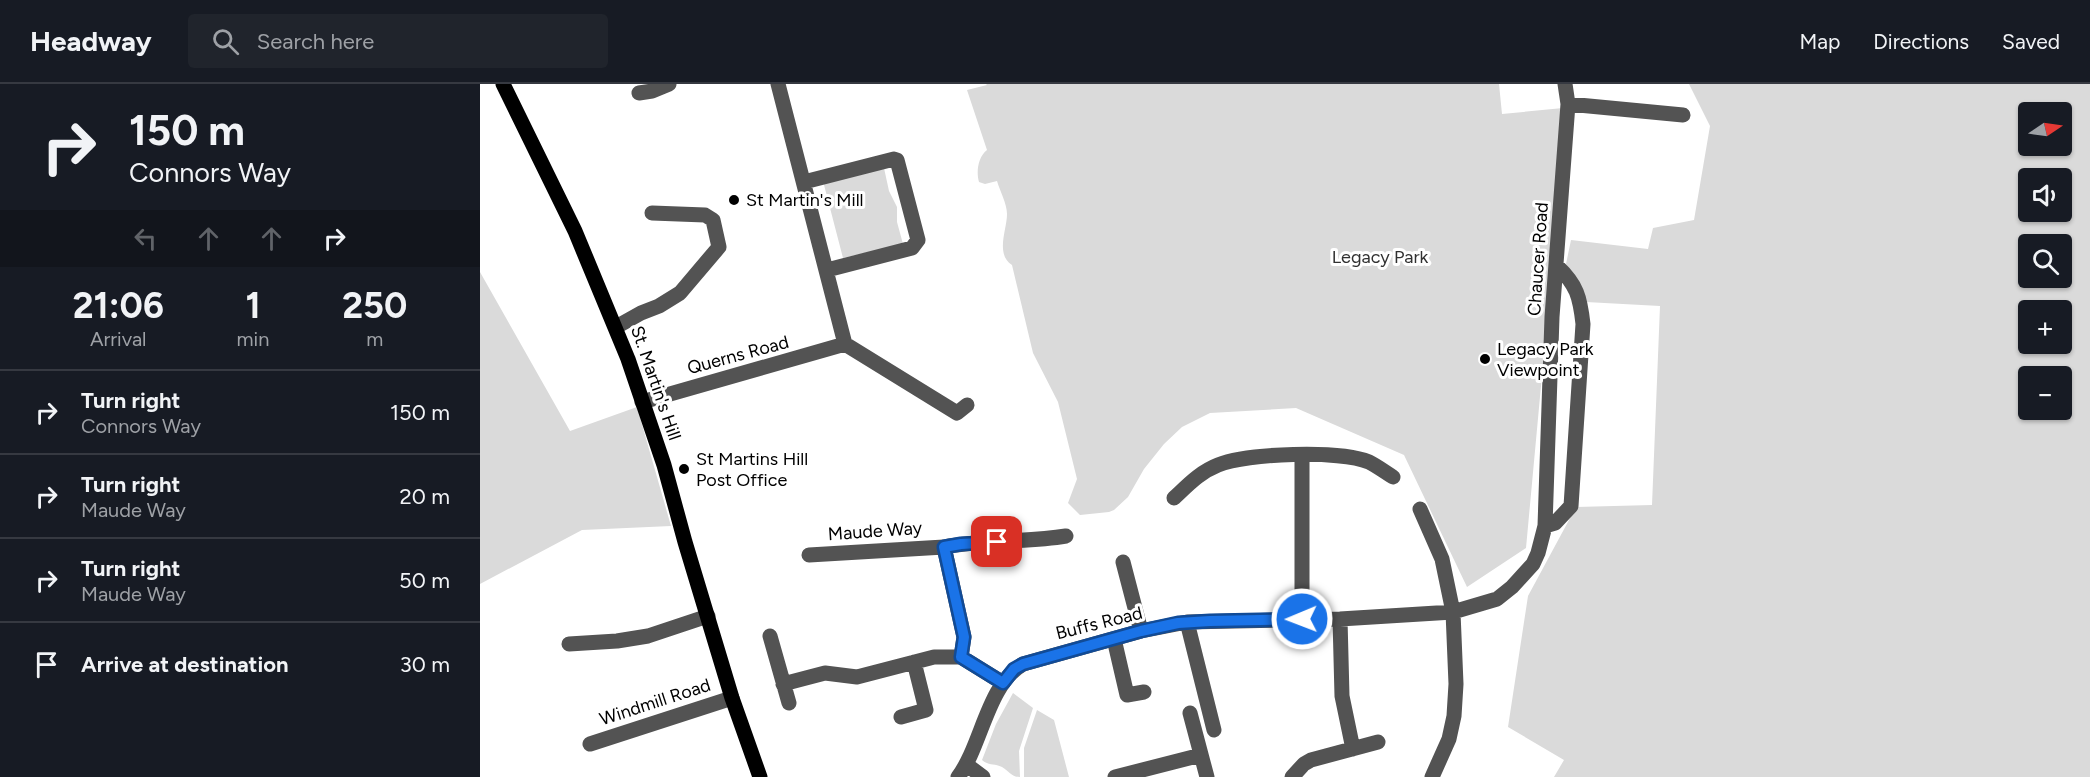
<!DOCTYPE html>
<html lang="en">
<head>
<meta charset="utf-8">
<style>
  :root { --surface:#171b24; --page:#20242c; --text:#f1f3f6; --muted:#9ea1a6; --line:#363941 }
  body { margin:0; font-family:Figtree,sans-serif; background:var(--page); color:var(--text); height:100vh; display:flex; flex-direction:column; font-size:22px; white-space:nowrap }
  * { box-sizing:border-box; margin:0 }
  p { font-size:20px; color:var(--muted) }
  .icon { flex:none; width:33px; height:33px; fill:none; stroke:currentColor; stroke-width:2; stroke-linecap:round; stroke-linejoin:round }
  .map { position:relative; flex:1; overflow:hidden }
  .panel { display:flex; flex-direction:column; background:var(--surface); width:480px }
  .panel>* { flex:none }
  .top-card { background:#171b24; color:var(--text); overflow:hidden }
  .needle { width:39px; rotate:77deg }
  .fabs { position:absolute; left:1538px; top:18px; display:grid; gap:12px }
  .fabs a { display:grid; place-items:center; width:54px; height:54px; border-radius:6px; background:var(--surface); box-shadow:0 2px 4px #0004; font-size:30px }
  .pin { position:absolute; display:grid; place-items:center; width:51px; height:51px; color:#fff; margin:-26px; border-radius:12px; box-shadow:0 3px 9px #0006 }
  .me { position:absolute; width:66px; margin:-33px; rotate:269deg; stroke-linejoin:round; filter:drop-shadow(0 0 4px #0008) }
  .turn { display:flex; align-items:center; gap:21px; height:126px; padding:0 30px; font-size:27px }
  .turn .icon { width:78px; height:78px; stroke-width:2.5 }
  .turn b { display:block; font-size:42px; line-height:51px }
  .lanes { display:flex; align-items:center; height:57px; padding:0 30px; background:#0003; justify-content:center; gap:30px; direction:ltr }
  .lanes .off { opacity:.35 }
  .eta { display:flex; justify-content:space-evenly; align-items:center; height:102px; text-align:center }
  .eta b { font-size:36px; font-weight:700; line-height:42px }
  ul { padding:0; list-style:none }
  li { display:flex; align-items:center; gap:18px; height:84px; padding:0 30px; border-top:2px solid var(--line) }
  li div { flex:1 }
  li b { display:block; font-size:22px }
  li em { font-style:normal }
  header { display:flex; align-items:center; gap:36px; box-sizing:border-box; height:84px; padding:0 30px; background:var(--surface); border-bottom:2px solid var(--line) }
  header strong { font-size:28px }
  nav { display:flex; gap:33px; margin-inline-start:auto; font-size:21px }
  .search { width:420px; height:54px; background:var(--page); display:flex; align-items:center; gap:15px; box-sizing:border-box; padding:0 21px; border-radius:6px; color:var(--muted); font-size:22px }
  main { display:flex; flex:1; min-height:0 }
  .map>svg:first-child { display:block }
  .green { fill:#dadada; fill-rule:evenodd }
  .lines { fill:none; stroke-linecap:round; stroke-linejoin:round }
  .minor { stroke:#535353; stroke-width:15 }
  .major { stroke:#000; stroke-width:15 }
  .route-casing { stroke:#114b97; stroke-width:15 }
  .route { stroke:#1a73e8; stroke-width:10 }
  .poi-dot { fill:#000; stroke:#fff; stroke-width:2 }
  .labels { text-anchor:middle; stroke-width:6; stroke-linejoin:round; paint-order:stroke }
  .poi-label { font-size:18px; fill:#000; stroke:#fff; text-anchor:start }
  .park-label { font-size:18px; fill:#313131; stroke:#fff }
  .street-label { font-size:18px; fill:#000; stroke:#fff }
</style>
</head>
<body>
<header>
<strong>Headway</strong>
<div class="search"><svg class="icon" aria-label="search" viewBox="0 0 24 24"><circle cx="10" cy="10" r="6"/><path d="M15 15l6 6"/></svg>Search here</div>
<nav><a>Map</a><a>Directions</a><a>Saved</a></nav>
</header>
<main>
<section class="panel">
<div class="top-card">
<div class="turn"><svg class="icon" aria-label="right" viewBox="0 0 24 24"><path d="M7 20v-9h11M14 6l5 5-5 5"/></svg><div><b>150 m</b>Connors Way</div></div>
<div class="lanes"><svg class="icon off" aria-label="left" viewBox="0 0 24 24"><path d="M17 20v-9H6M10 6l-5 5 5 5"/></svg><svg class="icon off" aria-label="ahead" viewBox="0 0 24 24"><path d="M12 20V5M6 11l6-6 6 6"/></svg><svg class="icon off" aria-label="ahead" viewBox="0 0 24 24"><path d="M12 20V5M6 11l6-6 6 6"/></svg><svg class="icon" aria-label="right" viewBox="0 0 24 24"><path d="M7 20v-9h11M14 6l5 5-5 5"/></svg></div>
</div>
<div class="eta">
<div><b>21:06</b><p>Arrival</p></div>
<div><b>1</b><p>min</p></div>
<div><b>250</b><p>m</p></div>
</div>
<ul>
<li><svg class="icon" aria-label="right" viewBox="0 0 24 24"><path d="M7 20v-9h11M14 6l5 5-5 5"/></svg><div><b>Turn right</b><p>Connors Way</p></div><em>150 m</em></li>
<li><svg class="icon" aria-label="right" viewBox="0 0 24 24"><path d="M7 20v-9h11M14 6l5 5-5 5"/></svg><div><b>Turn right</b><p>Maude Way</p></div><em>20 m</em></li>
<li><svg class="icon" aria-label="right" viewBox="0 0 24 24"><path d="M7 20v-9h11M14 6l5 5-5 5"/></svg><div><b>Turn right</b><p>Maude Way</p></div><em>50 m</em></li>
<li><svg class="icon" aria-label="arrive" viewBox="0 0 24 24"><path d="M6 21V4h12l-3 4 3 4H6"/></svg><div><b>Arrive at destination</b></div><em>30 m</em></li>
</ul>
</section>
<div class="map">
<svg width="1610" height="693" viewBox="0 0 1610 693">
  <rect width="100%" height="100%" fill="#fff"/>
  <path class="green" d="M506,0H1019L1022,30L1083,24L1071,194L1046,464L987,503L924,371L816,324L730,329L702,343L684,360L664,385L648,413L634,426L629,428L600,431L588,419L597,395L578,318L553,269L532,181C515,170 527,146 527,130C527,120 520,107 517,97L505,100L499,98C496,88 498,73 507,66L487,6L507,1Z
    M1209,0H1610V693H1074L1084,676L1028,643L1048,512L1096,423L1172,421L1180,222L1106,218L1086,180L1091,156L1168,165L1173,144L1214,136L1230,42ZM1548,28H1581V62H1548ZM1548,94H1581V128H1548ZM1548,160H1581V194H1548ZM1548,226H1581V260H1548ZM1548,292H1581V326H1548Z
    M404,84L409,107L417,123V138L423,160L363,174L343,97Z
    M0,188L90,347L157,323L191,442L102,446L0,500Z
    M533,609L553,624L539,667L540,693C531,693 529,687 522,683C514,679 509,682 502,676L516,640Z
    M557,626L574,636L589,693H544V664Z"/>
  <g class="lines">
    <path class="minor" d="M298,0L365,260L477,329L487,321
      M159,9L172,7L189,0
      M1088,20L1203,31
      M324,98L414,75L417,76L438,156L432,164L347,186
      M136,243L161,229L179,222L200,209L239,163L233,136L225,131L172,129
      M162,318L365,260
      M822,372V535
      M694,414C708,401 720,388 738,381C767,369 860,366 889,378C897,382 905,388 913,393
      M940,425L962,475L973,528L976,600L974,632L969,655L952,693
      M1065,442L1075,439L1091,422L1103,240C1100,213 1097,201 1077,182
      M464,463C504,455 545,459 586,452
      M329,471L464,463L484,553L481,573
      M643,478L661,547
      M860,535L862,612L873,665
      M707,538L734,646
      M290,552L309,619
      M634,555L647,611L664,608
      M89,560L137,557L168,552L228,532
      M303,600L345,589L377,593L454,573H481L523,599
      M710,629L727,693
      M421,633L446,626L434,578
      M110,660L252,614
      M487,681L503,693
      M478,693C502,661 507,601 543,580L661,547L707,538L860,535L973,528L1017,515L1032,503L1053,480L1058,469L1065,442L1072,233L1088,20L1085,0
      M635,693L721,671
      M812,693L824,680L831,676L898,658"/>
    <path class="major" d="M23,0L95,147L148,275L184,381L205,458L252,614L280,693"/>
  </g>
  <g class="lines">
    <g class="route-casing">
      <path id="route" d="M517,458L481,460L464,463L484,553L481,573L523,599L534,585L543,580L661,547L698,539L730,537L822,535"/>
    </g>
    <use href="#route" class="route"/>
  </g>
  <g class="poi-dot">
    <circle cx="254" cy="116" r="6"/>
    <circle cx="1005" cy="275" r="6"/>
    <circle cx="204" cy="385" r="6"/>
  </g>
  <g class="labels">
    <g class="poi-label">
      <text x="266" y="122">St Martin's Mill</text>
      <text x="1017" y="271">Legacy Park<tspan x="1017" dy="21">Viewpoint</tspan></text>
      <text x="216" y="381">St Martins Hill<tspan x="216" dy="21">Post Office</tspan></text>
    </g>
    <g class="park-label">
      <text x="900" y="179">Legacy Park</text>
    </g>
    <g class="street-label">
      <text transform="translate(1058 175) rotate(-86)" y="6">Chaucer Road</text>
      <text transform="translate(258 271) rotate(-15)" y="6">Querns Road</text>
      <text transform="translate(176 299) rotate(71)" y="6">St. Martin's Hill</text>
      <text transform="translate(395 447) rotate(-4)" y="6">Maude Way</text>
      <text transform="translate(619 539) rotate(-14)" y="6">Buffs Road</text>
      <text transform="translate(175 618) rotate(-18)" y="6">Windmill Road</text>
    </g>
  </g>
</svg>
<div class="fabs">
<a><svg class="needle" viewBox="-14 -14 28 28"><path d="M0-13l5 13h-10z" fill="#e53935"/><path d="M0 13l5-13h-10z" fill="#9ea1a6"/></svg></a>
<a><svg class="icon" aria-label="sound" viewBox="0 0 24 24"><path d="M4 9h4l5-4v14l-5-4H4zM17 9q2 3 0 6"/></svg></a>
<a><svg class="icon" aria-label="search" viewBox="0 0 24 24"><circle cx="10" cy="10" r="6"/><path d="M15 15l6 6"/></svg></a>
<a>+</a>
<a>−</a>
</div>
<div class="pin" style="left:517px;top:458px;background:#d93025"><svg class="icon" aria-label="arrive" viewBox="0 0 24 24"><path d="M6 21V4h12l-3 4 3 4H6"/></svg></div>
<svg class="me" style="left:822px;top:535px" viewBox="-20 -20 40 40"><circle r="17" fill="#1a73e8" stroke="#fff" stroke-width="3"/><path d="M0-11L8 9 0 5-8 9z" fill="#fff"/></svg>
</div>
</main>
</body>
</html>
